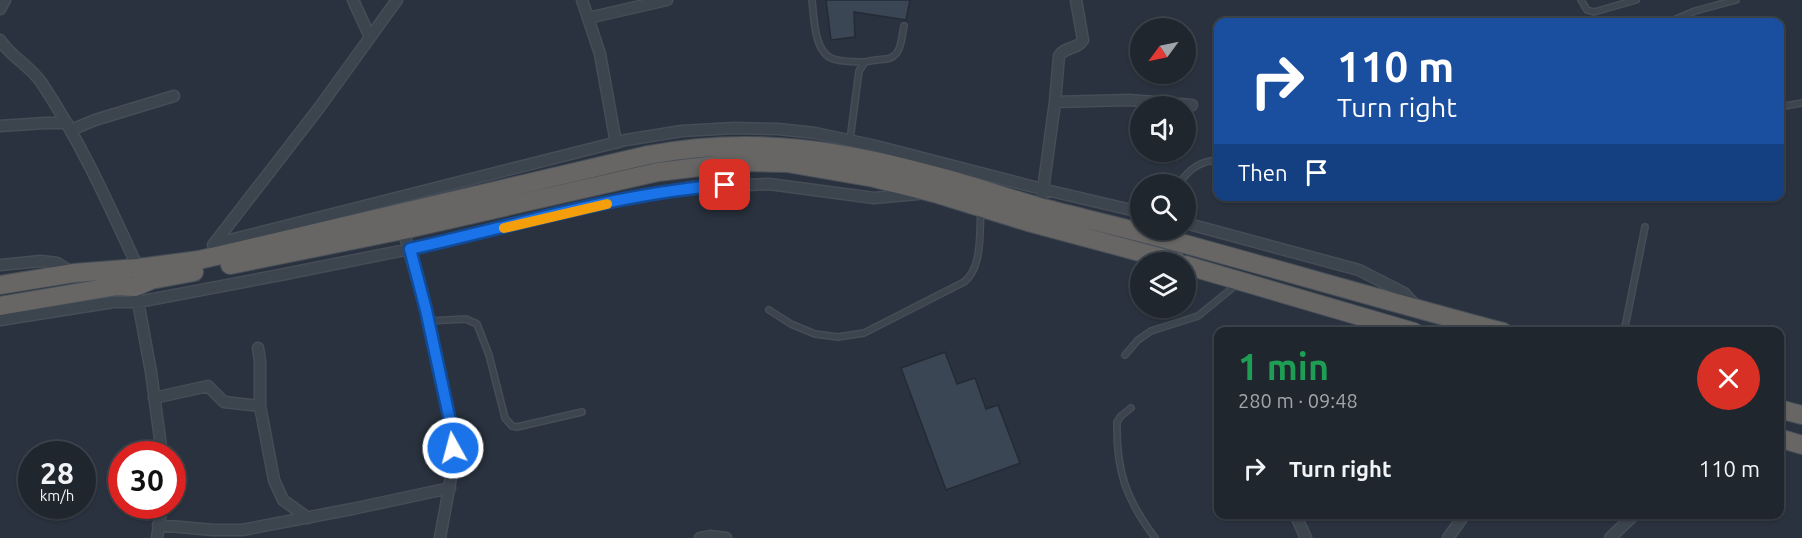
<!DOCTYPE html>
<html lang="en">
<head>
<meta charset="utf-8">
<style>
  :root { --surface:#1f262e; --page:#2c323a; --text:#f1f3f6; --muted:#a1a5aa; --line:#3c434a }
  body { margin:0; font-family:Ubuntu,sans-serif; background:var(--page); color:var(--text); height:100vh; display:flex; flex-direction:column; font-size:22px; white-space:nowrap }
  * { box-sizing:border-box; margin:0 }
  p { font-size:20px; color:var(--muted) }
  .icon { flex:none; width:33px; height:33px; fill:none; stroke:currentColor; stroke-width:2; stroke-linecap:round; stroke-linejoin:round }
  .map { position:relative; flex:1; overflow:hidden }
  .side { position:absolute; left:1214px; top:327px; width:570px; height:192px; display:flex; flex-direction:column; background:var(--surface); border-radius:12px; box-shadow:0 2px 4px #0004,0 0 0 2px var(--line) }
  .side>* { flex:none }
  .guide { position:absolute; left:1214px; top:18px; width:570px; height:183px; border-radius:12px; box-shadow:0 2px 4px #0004,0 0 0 2px var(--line); background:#1a4fa0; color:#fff; overflow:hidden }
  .needle { width:39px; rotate:237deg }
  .tools { position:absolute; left:1130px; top:18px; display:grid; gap:12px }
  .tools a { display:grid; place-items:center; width:66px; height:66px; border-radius:50%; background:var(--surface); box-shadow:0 2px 4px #0004,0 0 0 2px var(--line); font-size:30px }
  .speed { position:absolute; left:18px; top:441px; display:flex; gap:12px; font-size:30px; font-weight:700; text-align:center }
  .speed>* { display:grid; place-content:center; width:78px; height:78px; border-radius:50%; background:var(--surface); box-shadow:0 2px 4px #0004,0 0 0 2px var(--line); line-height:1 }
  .speed small { font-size:15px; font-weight:400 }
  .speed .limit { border:9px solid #d22; background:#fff; color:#111 }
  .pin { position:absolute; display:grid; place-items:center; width:51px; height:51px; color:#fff; margin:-26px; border-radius:12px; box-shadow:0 3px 9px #0006 }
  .me { position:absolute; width:66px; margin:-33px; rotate:353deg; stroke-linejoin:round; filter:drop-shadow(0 0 4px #0008) }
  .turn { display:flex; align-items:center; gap:21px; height:126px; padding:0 24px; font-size:27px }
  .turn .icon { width:78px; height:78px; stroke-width:2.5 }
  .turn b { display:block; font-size:42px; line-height:51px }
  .then { display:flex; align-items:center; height:57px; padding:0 24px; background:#0003; gap:12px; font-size:22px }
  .round { display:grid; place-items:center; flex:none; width:63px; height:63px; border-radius:32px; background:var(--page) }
  .overview { display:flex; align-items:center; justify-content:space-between; height:102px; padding:0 24px }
  h1 { font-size:36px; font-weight:600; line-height:45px; color:#1e9e55 }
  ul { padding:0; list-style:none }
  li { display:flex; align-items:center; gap:18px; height:78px; padding:0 24px }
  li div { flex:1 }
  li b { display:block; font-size:22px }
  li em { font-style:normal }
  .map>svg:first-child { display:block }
  .building { fill:#3b4654; stroke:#232b35; stroke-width:1.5 }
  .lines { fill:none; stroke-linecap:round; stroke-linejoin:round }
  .service-casing { stroke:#464d57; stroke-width:8 }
  .minor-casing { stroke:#464d57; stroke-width:13 }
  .trunk-casing { stroke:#474f59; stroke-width:20 }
  .service { stroke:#3c444e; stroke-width:5 }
  .minor { stroke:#3c444e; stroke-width:10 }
  .trunk { stroke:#676664; stroke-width:18 }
  .route-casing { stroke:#114b97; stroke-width:15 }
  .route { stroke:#1a73e8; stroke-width:10 }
  .slow { stroke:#f59e0b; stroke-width:10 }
</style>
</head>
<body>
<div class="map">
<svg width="1802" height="538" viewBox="0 0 1802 538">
  <rect width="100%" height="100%" fill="#29323e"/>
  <path class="building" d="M826,0H910L906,20L854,12L855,37L831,40Z
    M945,352L957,384L975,378L986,409L998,405L1020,463L946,490L901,368Z"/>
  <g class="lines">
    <g class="service-casing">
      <path id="service" d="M812,0C814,17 814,50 831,58C841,63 855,61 865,62
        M1581,0L1587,10L1594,12L1636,0
        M1669,22L1695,11L1736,0
        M1779,107L1802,103
        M850,140L859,71L865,62C872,60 879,60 886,59C902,57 901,39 904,26
        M1179,184C1189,169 1200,161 1218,160
        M769,310L791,324L815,334L838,337L864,333L964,282C983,267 979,233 981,211
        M428,321L466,319L477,324L489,355L505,418L512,426L517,427L582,412
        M1624,332L1645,227
        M1125,355L1138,340L1151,331L1198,316L1236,285
        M1131,408L1121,416L1117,422C1116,471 1126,499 1155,538"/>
    </g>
    <g class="minor-casing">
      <path id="minor" d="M353,0L370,37
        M582,0L600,54L616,143
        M0,9L5,0
        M588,18L667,0
        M0,40C10,56 29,65 41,82C80,140 109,205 138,268
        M1055,102L1129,100L1192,105
        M0,126L45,123H67
        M71,130L95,120L174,96
        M1040,212L1055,102L1059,56C1065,46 1077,50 1083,40L1076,0
        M1185,223L1359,270L1404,293L1416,306
        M403,230L426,310L453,436L454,461L440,538
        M214,244L626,140L682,131L734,128L778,129L815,133L876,146L1042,189L1140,212
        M213,245L319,108L397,0
        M0,265L41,261L57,263L73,273
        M137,296L151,372L162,454
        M0,320L114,302H138L280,275L410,249L620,200L693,187L769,184L874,198L918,194
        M258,348L260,361V406L274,480L283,500L308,518
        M154,398L208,386L224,402L260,406
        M1295,514L1306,538
        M158,525L213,530H242L352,509L450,488
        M157,538L162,506
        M700,538L710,536L726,538
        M1448,538L1465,514
        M1610,538L1635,514"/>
    </g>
    <g class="trunk-casing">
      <path id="trunk" d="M230,265L403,230L658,172L741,162L787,163L874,178L934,193L1028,222L1177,262
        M1185,265L1414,332
        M0,285L74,273L138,268L199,260L648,155C755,135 844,150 947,179C979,188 1011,199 1043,208C1098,222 1155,235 1210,251C1308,278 1405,306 1503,332
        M0,306L117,286L135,287L151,280L194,272
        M1779,409L1802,415
        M1779,438L1802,445"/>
    </g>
    <use href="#service" class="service"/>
    <use href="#minor" class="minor"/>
    <use href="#trunk" class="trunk"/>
  </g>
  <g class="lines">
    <g class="route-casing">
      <path id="route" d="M453,448L450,421L426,310L410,249C514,226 619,193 725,185"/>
    </g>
    <use href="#route" class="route"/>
    <path class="slow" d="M504,228L607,204"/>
  </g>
</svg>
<div class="tools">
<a><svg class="needle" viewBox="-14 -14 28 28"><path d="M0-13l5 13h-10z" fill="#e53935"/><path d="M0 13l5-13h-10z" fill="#a1a5aa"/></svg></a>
<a><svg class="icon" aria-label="sound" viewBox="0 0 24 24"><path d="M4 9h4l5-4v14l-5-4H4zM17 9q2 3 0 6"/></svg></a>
<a><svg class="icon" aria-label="search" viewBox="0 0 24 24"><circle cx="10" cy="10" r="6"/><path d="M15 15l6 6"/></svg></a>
<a><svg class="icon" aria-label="layers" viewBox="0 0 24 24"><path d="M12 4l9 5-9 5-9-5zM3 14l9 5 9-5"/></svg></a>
</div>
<div class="speed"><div>28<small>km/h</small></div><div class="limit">30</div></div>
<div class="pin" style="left:725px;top:185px;background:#d93025"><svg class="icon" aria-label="arrive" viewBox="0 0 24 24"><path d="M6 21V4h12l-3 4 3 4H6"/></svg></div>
<svg class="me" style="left:453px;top:448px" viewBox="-20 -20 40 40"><circle r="17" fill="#1a73e8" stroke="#fff" stroke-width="3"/><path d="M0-11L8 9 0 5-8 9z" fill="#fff"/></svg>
<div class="guide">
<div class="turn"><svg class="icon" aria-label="right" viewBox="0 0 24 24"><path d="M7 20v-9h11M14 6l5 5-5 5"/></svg><div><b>110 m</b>Turn right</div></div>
<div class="then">Then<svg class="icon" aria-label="arrive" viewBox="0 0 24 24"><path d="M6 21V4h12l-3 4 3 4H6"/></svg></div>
</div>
<section class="side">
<div class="overview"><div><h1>1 min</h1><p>280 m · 09:48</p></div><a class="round" style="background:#d93025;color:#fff"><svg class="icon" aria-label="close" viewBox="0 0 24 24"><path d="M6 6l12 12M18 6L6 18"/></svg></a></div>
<ul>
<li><svg class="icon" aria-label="right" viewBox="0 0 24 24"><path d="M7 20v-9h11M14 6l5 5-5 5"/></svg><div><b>Turn right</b></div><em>110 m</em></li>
</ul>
</section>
</div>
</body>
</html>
